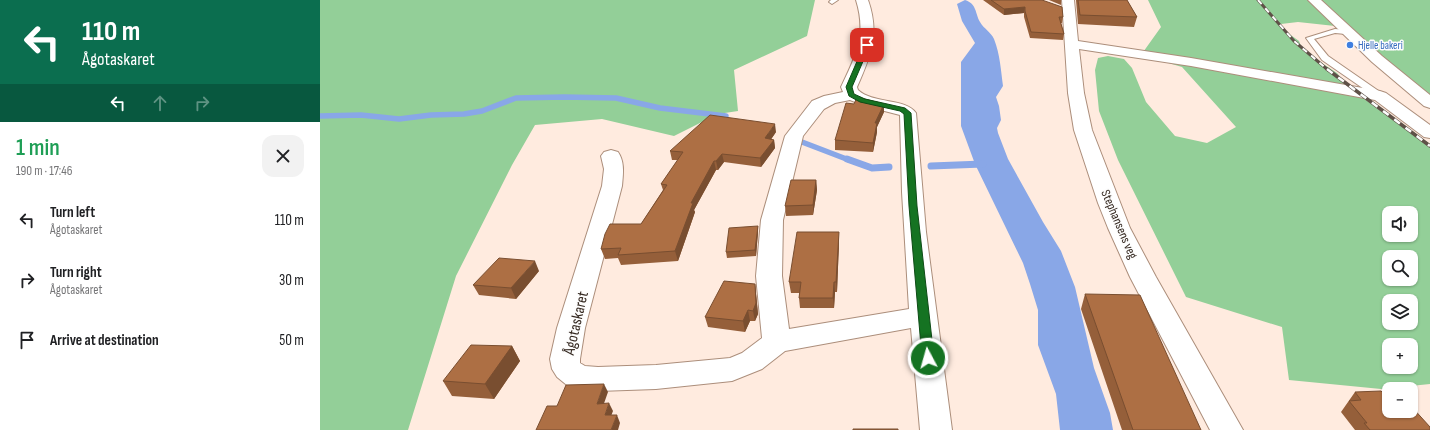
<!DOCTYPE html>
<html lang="en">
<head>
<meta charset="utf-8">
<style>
  :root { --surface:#fff; --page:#f2f2f2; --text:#202124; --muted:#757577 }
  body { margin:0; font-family:"Sofia Sans Condensed",sans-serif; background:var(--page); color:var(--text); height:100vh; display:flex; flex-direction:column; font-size:15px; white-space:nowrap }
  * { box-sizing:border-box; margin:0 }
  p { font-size:13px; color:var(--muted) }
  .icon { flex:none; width:22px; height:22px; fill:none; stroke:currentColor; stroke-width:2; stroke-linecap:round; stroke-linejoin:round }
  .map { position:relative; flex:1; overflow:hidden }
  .details { display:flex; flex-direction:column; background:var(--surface); width:320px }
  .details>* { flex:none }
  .guide { background:#0b6e4f; color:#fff; overflow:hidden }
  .fabs { position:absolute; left:1062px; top:206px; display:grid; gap:8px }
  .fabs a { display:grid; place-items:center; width:36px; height:36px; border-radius:8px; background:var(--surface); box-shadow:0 1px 3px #0004; font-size:20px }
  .pin { position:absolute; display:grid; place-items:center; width:34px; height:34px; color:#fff; margin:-17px; border-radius:8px; box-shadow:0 2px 6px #0006 }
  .me { position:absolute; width:44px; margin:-22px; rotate:354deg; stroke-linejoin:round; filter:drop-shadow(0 0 3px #0008) }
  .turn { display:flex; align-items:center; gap:14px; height:84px; padding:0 16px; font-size:18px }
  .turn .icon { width:52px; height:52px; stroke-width:2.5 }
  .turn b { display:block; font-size:28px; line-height:34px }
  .lanes { display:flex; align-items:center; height:38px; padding:0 16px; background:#0003; justify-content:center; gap:20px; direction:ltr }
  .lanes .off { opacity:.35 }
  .round { display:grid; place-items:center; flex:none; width:42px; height:42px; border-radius:12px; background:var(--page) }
  .headline { display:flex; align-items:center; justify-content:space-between; height:68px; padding:0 16px }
  h1 { font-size:24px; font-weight:600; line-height:30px; color:#1e9e55 }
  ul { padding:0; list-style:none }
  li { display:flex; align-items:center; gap:12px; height:60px; padding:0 16px }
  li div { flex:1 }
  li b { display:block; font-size:15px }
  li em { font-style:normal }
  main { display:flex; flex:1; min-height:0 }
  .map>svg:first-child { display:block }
  .forest { fill:#93cf98; fill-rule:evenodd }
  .water { fill:#89a7e7 }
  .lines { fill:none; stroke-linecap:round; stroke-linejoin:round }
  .stream-far1 { stroke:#89a7e7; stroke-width:5.5 }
  .stream { stroke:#89a7e7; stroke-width:7 }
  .service-casing { stroke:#ac8e7b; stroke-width:2 }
  .minor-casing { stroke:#ac8e7b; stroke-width:2 }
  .primary-casing { stroke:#ac8e7b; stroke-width:2 }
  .service { fill:#fff; fill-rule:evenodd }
  .minor { fill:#fff; fill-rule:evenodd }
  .primary { fill:#fff; fill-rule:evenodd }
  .rail-far1-casing { stroke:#5f5148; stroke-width:3 }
  .rail-casing { stroke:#5f5148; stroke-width:3.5 }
  .rail-far1 { stroke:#fdfdfd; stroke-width:2; stroke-dasharray:5.5; stroke-linecap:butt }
  .rail { stroke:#fdfdfd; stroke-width:2.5; stroke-dasharray:7; stroke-linecap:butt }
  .wall { fill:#955f3a }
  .shaded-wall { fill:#794e30 }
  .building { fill:#ad6f44; stroke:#794e30 }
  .route { fill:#157322; stroke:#0e4b16 }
  .shop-dot { fill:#3f7fe0; stroke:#fdfdfd; stroke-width:1.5 }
  .labels { text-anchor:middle; stroke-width:3; stroke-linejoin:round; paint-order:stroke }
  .far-shop-label { font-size:11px; fill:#366cbe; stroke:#fdfdfd; text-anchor:start }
  .street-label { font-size:13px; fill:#362a22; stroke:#fdfdfd }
  .near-street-label { font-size:16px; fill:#362a22; stroke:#fdfdfd }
</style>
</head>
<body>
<main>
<section class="details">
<div class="guide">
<div class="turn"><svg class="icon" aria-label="left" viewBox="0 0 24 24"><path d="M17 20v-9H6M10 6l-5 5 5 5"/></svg><div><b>110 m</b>Ågotaskaret</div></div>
<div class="lanes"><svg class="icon" aria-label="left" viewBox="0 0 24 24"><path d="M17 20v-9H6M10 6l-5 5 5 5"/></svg><svg class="icon off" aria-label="ahead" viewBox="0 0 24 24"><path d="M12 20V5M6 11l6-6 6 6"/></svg><svg class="icon off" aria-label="right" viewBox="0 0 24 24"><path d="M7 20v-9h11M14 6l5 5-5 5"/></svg></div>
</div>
<div class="headline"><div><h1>1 min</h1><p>190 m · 17:46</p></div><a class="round"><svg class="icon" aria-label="close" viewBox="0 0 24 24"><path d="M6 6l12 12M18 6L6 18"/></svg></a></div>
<ul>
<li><svg class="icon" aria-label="left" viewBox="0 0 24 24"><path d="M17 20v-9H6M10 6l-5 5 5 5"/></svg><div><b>Turn left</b><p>Ågotaskaret</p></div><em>110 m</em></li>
<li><svg class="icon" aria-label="right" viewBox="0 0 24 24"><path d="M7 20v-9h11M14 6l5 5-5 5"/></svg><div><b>Turn right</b><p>Ågotaskaret</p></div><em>30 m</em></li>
<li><svg class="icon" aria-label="arrive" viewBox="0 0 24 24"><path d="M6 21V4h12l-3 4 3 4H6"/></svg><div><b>Arrive at destination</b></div><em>50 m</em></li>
</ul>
</section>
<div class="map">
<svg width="1110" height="430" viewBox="0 0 1110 430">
  <rect width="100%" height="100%" fill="#ffebdf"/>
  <path class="forest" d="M0,0H495L487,36L414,70L418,111L398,114L354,136L282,119L215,125L192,165L136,276L88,430H0Z
    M828,0H1110V95L1072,69L1015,26L978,22L961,24V28L979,41L982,49L988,54L1017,73L1031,90L1110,144V384L1061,389L969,380L962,327L866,297L798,160L779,111L775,70L778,58L788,56L804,59L812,68L826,102L855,136L887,143L916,127L862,67L818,54L821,55L841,27ZM1069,213H1091V235H1069ZM1069,257H1091V279H1069ZM1069,301H1091V323H1069ZM1069,345H1091V367H1069Z"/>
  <path class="water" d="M645,0C657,4 655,13 660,22C664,29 671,32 674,39C680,54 681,71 683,86L676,97L679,106L681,120L677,128L678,133L688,159L723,222L741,251L755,287L774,368L790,413L793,430H740L736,394L718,345V310L710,284L703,263L655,164L641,126V62L655,43L642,21L637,4Z"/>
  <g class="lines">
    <path class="stream-far1" d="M0,116L41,115L79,119L111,115L144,114L162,111L196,98L244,97L296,98L340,108L406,116
      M482,142L529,160"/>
    <path class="stream" d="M527,159L552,168L569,167
      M611,166L663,164"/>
    <g class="service-casing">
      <path id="service" d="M518,0L512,4L509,2L511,0Z
        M1015,29L1026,30L1030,32L1026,34L1015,33L994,39L1008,56L1063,94L1064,96L1063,98H1057L1002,60L986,38Z"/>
    </g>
    <g class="minor-casing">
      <path id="minor" d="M536,0H548C560,34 551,55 537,87L538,90C553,104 586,98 596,113L606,232L632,430H600L591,328L465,351L442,369L412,381L336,389L278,391L259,389L248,386L237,377L232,369L230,359L237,328L282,186L284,169L281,156L284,152L291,150L298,152C305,162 303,174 302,186L265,328L260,359V363L265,366L278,367L336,365L410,358L422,353L442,338L436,276L441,220L465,136L492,101L504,96L523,92L521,87C536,56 547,35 536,0ZM530,100L545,106L580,115L582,192L589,309L469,329L462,276L463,220L483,136L504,109L515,103Z
        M742,0H754L758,41L871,58L1060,91L1066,93L1110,125V138L1104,137L1055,100L871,66L759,49L764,93L772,130L810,228L836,277L923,430H890L810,277L788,228L778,203L754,130L748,93Z"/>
    </g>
    <g class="primary-casing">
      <path id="primary" d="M988,0H1001L1062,56L1110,95V108L1104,106L1052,62Z"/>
    </g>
    <use href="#service" class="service"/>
    <use href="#minor" class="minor"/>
    <use href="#primary" class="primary"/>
    <g class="rail-far1-casing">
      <path id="rail-far1" d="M938,0L974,41L1008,70"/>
    </g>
    <g class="rail-casing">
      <path id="rail" d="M1007,69L1110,146"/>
    </g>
    <use href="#rail-far1" class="rail-far1"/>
    <use href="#rail" class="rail"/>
  </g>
  <path class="wall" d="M663,0H722L743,17L742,23H741L744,34L743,40L710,38L704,17V13L684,15Z
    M729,0H741V5Z
    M756,0H807L817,17L814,27L758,24Z
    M534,104H564V112L557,127V132L553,152L515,150V140Z
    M456,132L451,139L454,140L455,148L441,167L404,162L398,170H396L374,210L375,212L358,261L301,265L298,258L285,259L281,249L321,224L343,190L341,184L358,160H352L350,151Z
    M496,180L497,190L493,215L466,216L465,206Z
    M438,226V232L436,256L407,258L406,252Z
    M519,242L517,292H515L514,308H480L479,298L480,293H471L469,282Z
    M219,271L196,299L159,295L153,285Z
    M435,284L438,314L435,321H430L425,332L388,327L385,317Z
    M765,294L881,430H802L761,309Z
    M192,346L200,361L174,399L132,396L123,381Z
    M1035,392L1069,399L1110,430H1035L1021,412Z"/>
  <path class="shaded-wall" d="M705,7L704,13L684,15V9Z
    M564,104V112L557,127V132L553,152V143L555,123Z
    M455,124L456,132L446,147L445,138Z
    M454,140L455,148L441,167L440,158Z
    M402,154L404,162L398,170L396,161Z
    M394,161L396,170L374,210L375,212L358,261L355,251L371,203Z
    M496,180L497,190L493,215V205Z
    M438,226V232L436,256L435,250Z
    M519,232V242L517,292L516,282Z
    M215,261L219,271L196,299L191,288Z
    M514,282L515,292L514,308L513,298Z
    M435,284L438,314L435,321L433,311Z
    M428,310L430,321L425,332L423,321Z
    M192,346L200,361L174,399L165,384Z
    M284,384L288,392L281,412L277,404Z
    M289,403L293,411L288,424L285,415Z
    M297,415L300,423L298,430H291Z"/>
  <path class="building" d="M671,0H722L742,7L743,17H739L744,34L711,32L705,11V7L684,9Z
    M758,0H807L817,17L760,15Z
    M537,97L564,104L555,123H557L553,143L515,140L526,103L534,104Z
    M390,115L455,124L445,138L454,140L440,158L402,154L396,161H394L371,203H373L355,251L298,255L301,248L281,249L285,234L290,224H321L347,185L341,184L363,152L350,151Z
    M471,180H496L493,205L465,206Z
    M438,226L435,250L406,252L409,228Z
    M477,232H519L516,282H514L513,298H479L481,282H469Z
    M179,258L215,261L191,288L153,285Z
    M404,281L435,284L436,303L433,311L428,310L423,321L385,317Z
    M765,294L820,295L881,430H813Z
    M151,345L192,346L165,384L123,381Z
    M284,384L277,404L289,403L285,415H297L291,430H216L227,406H237L246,385Z
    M1061,391L1069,399V411H1091V406L1110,427V430H1050L1044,423H1047L1029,401L1041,400L1035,392Z
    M533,429H578V430H533Z"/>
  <path class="route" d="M547,43L550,45L532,87L534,94L545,99L585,108L591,113L597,206L614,358L612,362L608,363L604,362L602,358L589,206L584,114L580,111L540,102L529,96L526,87L544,45Z"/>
  <circle class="shop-dot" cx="1030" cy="45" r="4"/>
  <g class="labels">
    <g class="far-shop-label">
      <text x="1038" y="49">Hjelle bakeri</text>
    </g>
    <g class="street-label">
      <text transform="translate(800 224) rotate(67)" y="5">Stephansens veg</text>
    </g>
    <g class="near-street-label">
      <text transform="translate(255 323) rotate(-77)" y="6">Ågotaskaret</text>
    </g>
  </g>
</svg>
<div class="fabs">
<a><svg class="icon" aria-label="sound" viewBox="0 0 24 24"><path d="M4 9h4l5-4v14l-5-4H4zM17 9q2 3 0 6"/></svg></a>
<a><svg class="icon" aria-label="search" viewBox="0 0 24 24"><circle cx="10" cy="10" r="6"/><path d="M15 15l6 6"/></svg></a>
<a><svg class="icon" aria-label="layers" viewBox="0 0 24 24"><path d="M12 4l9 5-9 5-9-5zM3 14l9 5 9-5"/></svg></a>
<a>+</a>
<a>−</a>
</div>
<div class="pin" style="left:547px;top:45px;background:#d93025"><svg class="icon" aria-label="arrive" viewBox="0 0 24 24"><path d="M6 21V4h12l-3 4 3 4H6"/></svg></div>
<svg class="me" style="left:608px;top:358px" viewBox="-20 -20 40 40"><circle r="17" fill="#157322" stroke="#fff" stroke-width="3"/><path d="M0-11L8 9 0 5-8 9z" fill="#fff"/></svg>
</div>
</main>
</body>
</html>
